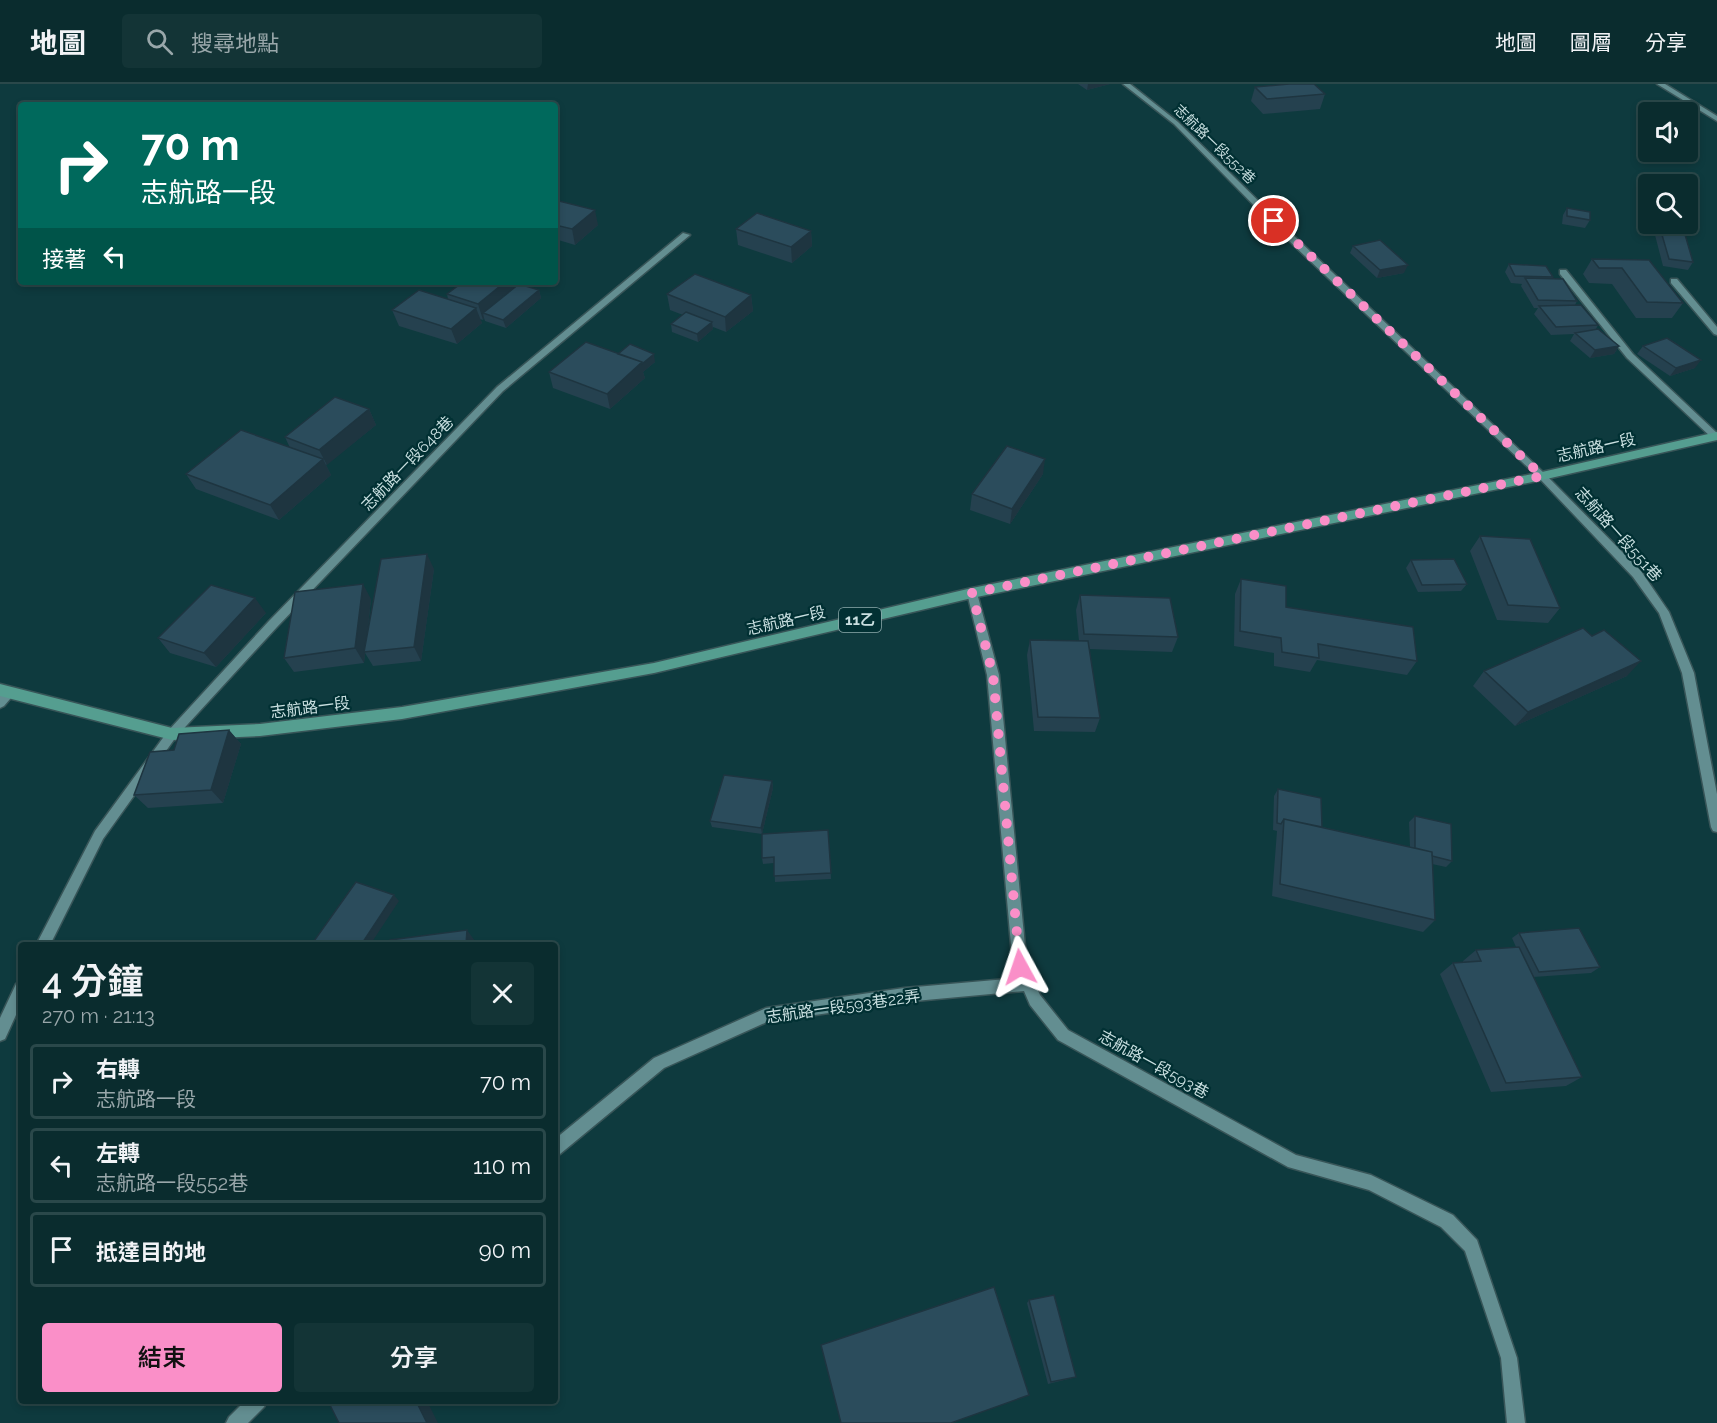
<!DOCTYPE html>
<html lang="zh-TW">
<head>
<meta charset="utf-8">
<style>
  :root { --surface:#0a2c2e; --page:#133436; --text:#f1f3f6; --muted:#99a7aa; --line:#2a484a; --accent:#fa8fc8 }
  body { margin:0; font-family:Raleway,"Noto Sans TC",sans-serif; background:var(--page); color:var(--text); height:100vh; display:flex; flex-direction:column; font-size:22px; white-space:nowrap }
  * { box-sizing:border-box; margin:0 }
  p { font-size:20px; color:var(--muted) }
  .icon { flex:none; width:33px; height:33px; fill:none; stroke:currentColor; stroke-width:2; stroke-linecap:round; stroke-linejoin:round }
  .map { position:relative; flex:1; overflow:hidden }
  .sheet { position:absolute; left:18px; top:858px; width:540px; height:462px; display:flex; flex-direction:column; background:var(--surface); border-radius:6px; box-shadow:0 3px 9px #0003,0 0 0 2px var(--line) }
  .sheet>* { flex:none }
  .top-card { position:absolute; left:18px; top:18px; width:540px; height:183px; border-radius:6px; box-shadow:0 3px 9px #0003,0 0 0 2px var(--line); background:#00695c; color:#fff; overflow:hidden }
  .controls { position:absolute; left:1638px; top:18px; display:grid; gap:12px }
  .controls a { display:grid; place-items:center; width:60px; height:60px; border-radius:6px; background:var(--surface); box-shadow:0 3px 9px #0003,0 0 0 2px var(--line); font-size:30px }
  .pin { position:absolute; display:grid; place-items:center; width:51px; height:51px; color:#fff; margin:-26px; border:3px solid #fff; border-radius:50%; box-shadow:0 2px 6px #0007 }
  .me { position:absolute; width:66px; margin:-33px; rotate:355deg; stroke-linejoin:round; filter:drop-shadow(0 0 4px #0008) }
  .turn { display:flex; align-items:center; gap:21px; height:126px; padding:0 24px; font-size:27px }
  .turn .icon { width:78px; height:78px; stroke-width:2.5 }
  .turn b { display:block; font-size:42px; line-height:51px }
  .then { display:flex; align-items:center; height:57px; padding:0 24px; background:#0003; gap:12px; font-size:22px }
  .round { display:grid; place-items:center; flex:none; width:63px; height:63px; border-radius:6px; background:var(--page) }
  .headline { display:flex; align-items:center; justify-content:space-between; height:102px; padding:0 24px }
  h1 { font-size:36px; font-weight:600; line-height:45px }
  .action { display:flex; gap:12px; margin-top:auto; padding:12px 24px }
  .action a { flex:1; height:69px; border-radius:6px; background:var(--accent); color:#111; font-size:24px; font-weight:600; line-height:69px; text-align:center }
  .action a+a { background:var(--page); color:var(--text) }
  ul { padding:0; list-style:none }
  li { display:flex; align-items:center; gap:18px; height:75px; margin:0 12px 9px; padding:0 12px; border:3px solid var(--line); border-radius:6px }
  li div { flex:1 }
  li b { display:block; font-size:22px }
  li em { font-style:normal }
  header { display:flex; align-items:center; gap:36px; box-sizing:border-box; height:84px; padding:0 30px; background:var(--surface); border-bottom:2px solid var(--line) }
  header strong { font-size:28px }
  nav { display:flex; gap:33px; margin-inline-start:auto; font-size:21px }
  .search { width:420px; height:54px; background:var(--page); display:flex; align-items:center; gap:15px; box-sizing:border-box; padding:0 21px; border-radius:6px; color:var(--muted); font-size:22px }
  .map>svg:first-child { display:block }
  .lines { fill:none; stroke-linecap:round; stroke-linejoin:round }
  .lane-casing { stroke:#385558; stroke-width:3 }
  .street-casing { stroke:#385558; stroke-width:3 }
  .primary-casing { stroke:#385558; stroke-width:3 }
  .lane { fill:#638e91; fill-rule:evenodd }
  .street { fill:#638e91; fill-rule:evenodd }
  .primary { fill:#559e90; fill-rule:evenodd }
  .wall { fill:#25414f }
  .shaded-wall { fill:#1e3540 }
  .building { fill:#2b4c5c; stroke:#1e3540; stroke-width:1.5 }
  .route { stroke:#fa8fc8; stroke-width:10; stroke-dasharray:0 18 }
  .labels { text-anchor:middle; stroke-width:4.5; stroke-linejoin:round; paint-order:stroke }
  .far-street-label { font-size:14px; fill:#c9dfe0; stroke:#013033 }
  .shield { fill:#013033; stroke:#8daaac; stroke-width:1.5 }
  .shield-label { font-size:15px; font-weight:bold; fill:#c9dfe0 }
  .street-label { font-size:16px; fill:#c9dfe0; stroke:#013033 }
</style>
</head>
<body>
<header>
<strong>地圖</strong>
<div class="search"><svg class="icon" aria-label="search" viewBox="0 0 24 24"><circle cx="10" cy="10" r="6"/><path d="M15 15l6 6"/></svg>搜尋地點</div>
<nav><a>地圖</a><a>圖層</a><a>分享</a></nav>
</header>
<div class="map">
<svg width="1717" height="1339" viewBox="0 0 1717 1339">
  <rect width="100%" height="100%" fill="#0e3a3e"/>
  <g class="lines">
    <g class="lane-casing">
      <path id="lane" d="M1560,186H1566L1633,270L1717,349V354H1712L1627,274L1560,190Z
        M1671,195H1677L1717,243V251L1714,250L1671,199Z
        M10,603L16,608L4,622L0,624V611Z"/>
    </g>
    <g class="street-casing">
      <path id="street" d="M1123,0H1130L1178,38L1293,151L1545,390L1641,487L1669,528L1694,589L1717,710V748L1713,747L1711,743L1682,589L1659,529L1633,493L1539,394L1287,155L1174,40Z
        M1657,0H1665L1717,32V37Z
        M683,149L690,151L503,307L277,543L176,653L103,755L50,861H36L95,747L168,647L269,537L497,303Z
        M972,505L977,509L999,591L1027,883L1040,911L1068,946L1296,1071L1371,1091L1453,1131L1477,1156L1479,1162L1517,1274L1525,1339H1507L1501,1274L1465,1167L1441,1143L1369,1106L1288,1083L1058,956L1030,921L1024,907L904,918L767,938L664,984L560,1070L555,1073V1055L654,974L766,924L904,904L1018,894L1013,883L987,591L967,509Z
        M21,898V920L5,955L0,957V934L16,900Z
        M245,1317H267L264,1323L248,1339H226L229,1333Z"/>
    </g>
    <g class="primary-casing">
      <path id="primary" d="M1717,348V356L1542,396L972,514L654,589L402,635L260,652L172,656L0,612V600L172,644L260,640L402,623L654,579L972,504L1542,388Z"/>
    </g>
    <use href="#lane" class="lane"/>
    <use href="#street" class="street"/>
    <use href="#primary" class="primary"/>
  </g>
  <path class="wall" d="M1078,0H1110L1087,6Z
    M1255,3L1325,10L1320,25L1263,30L1251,17Z
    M555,116L598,141L575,161L555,155Z
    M1567,124L1590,136L1585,144L1562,140L1563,131Z
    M1660,144L1693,178L1688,186L1663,182L1655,151Z
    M736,145L811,147L812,162L792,179L738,161Z
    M1353,162L1404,189L1377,194L1350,169Z
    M1592,175L1649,176L1683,219L1672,234H1636L1612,200L1589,199L1583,190Z
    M1509,180L1553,193L1552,195L1577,217L1575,221L1598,241L1596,245L1619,262L1614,270L1590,274L1570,257L1574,250L1551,251L1534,230L1538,224H1534L1521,202L1522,200L1511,199L1505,188Z
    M463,198H536L529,203L539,206L541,214L506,244L485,237L484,234L483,236L480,235L482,239L457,260L399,242L392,226L448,215L447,210Z
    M667,210L751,211L753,227L726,248L713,243V245L698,258L672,248L671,240L683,231L670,226Z
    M1643,262L1695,284L1670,292L1637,270Z
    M617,270L655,278L643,288L645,294L610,325L553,304L549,288Z
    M369,325L376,341L326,381L331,391L279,436L196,405L186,390L290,364L285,353Z
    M1043,390L1010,440L970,426L972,410Z
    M1480,452L1560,524L1548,539L1497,536L1470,467Z
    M1411,476L1467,500L1461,507L1418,508L1406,484Z
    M434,485L421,577L373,582L365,569L364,579L294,588L284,574L371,515L367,553Z
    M1241,495L1286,523L1417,577L1407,591L1317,576L1310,588L1274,582V569L1234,562L1235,510Z
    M1080,511L1178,553L1172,568L1089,565L1100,634L1095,648L1034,647L1027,571L1030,556L1079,557L1076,526Z
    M266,529L216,583L170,569L158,554Z
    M1484,587L1627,592L1515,642L1473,602Z
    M229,646L241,660L223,719L148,724L134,711L174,666Z
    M772,697L773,704L762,750L712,743L710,737Z
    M1278,705L1322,743L1410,763L1409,738L1415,732L1452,777L1446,783L1432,780L1435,836L1423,848L1272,812L1277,747L1273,746L1274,712Z
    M828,746L831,795L775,798L774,779L763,780L762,774Z
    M1519,849L1600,883L1591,889L1533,893L1582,993L1566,1002L1491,1008L1440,890L1453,879L1463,878V877L1476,866L1516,863L1512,854Z
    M1029,1216L1076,1293L1048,1300L1027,1219Z"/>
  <path class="shaded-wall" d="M1088,0H1110L1087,6Z
    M595,126L598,141L575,161L572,145Z
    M811,147L812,162L792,179L791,163Z
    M1408,181L1404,189L1377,194L1380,186Z
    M505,198H513L516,208L483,229L484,234L483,236L478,220Z
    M522,198H536L525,207Z
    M539,206L541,214L506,244L503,236Z
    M751,211L753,227L726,248L725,233Z
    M476,224L482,239L457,260L451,245Z
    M712,238L713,245L698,258L697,250Z
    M1619,262L1614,270L1590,274L1595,266Z
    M654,270L655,278L643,288L645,294L610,325L607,310L642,278Z
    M1701,276L1695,284L1670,292L1676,284Z
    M369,325L376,341L327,381L319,366Z
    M323,375L331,391L279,436L270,421Z
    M1045,375L1043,390L1010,440L1012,425Z
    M427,470L434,485L421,577L414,563Z
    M363,500L371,515L364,579L355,564Z
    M255,514L266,529L216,583L204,569Z
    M1641,577L1627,592L1515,642L1528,628Z
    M229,646L241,660L223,719L211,706Z
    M772,697L773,704L762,750L761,744Z
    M394,811L399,817L370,861H361Z
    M467,846L475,857V861H466Z
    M416,1317H427L438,1339H427Z"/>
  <path class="building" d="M1289,0H1314L1325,10L1267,15L1255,3Z
    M555,116L595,126L572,145L555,141Z
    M1567,124L1590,128V136L1567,132Z
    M757,129L811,147L791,163L736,145Z
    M1660,144L1684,147L1693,178L1669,175Z
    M1380,156L1408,181L1380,186L1353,162Z
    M1592,175L1649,176L1683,219L1647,218L1622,184H1599Z
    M1509,180L1546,182L1553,193L1515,192Z
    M695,190L751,211L725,233L667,210Z
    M1525,194L1563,195L1577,217L1538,216Z
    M463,198H505L478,220L447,210Z
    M519,200L539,206L503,236L483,229Z
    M419,206L476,224L451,245L392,226Z
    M1581,221L1598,241L1556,243L1539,222Z
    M686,228L712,238L697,250L671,240Z
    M1598,245L1619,262L1595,266L1575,249Z
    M1667,254L1701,276L1676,284L1643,262Z
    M586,258L642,278L607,310L549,288Z
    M630,260L654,270L642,280V278L618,270Z
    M335,313L369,325L319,366L285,353Z
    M241,346L323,375L270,421L186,390Z
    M1007,362L1045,375L1012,425L972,410Z
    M1480,452L1530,455L1560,524L1508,521Z
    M427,470L414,563L364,568L381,475Z
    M1454,475L1467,500L1422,501L1411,476Z
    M1241,495L1286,502V523L1413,543L1417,577L1318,560L1319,574L1282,568L1281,554L1240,547Z
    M363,500L355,564L284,574L295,508Z
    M211,501L255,514L204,569L158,554Z
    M1080,511L1170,514L1178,553L1084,550Z
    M1583,544L1592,552L1604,546L1641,577L1528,628L1484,587Z
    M1030,556L1088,557L1100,634L1038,633Z
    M229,646L211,706L134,711L150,668L174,666L179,650Z
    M724,691L772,697L761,744L710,737Z
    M1278,705L1321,714L1322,743L1284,735L1281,740L1277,739Z
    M1415,732L1451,740L1452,777L1432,772V768L1415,764Z
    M1284,735L1432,768L1435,836L1280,800Z
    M828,746L831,789L774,792V773L762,774V750Z
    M356,798L394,811L361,861H327L314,857Z
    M1579,844L1600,883L1539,888L1519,849Z
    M467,846L466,861H390V856Z
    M1519,863L1582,993L1506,999L1453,879L1481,877L1476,866Z
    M994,1203L1029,1311L951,1339H841L821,1261Z
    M1054,1211L1076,1293L1051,1298L1029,1216Z
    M328,1317H416L427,1339H339Z"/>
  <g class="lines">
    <path class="route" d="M1020,883L993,591L972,509L1542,392L1274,137"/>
  </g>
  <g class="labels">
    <g class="far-street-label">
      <text transform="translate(1215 60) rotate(44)" y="5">志航路一段552巷</text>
    </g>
    <rect class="shield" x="839" y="524" width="42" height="24" rx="4.5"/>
    <g class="shield-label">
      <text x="860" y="541">11乙</text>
    </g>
    <g class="street-label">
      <text transform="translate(1596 363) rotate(-13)" y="6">志航路一段</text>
      <text transform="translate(407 379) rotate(-46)" y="6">志航路一段648巷</text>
      <text transform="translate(1619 450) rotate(48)" y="6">志航路一段551巷</text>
      <text transform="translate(786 536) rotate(-13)" y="6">志航路一段</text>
      <text transform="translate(310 623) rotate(-7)" y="6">志航路一段</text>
      <text transform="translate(843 922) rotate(-8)" y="6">志航路一段593巷22弄</text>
      <text transform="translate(1154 980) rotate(29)" y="6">志航路一段593巷</text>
    </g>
  </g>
</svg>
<div class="controls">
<a><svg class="icon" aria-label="sound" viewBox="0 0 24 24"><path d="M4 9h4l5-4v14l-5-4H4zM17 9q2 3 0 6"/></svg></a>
<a><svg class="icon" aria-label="search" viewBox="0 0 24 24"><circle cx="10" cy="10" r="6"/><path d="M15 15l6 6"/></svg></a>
</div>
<div class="pin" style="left:1274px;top:137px;background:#d93025"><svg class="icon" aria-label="arrive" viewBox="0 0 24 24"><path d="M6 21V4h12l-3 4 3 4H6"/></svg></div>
<svg class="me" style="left:1020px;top:883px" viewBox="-20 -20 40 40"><path d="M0-17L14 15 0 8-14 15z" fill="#fa8fc8" stroke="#fff" stroke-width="4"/></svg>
<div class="top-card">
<div class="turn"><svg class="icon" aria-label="right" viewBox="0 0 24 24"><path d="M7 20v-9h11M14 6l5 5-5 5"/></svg><div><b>70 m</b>志航路一段</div></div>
<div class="then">接著<svg class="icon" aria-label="left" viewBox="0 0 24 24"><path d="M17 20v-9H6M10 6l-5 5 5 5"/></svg></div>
</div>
<section class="sheet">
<div class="headline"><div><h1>4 分鐘</h1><p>270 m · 21:13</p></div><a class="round"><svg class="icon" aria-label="close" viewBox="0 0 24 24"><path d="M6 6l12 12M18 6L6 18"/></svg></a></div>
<ul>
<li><svg class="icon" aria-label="right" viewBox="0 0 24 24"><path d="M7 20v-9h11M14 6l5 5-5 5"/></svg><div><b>右轉</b><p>志航路一段</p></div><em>70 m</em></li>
<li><svg class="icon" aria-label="left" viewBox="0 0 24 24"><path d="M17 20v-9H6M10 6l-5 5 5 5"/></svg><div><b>左轉</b><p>志航路一段552巷</p></div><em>110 m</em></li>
<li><svg class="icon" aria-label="arrive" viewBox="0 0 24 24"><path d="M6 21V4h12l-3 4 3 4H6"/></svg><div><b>抵達目的地</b></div><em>90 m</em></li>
</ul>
<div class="action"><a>結束</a><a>分享</a></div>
</section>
</div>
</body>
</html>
